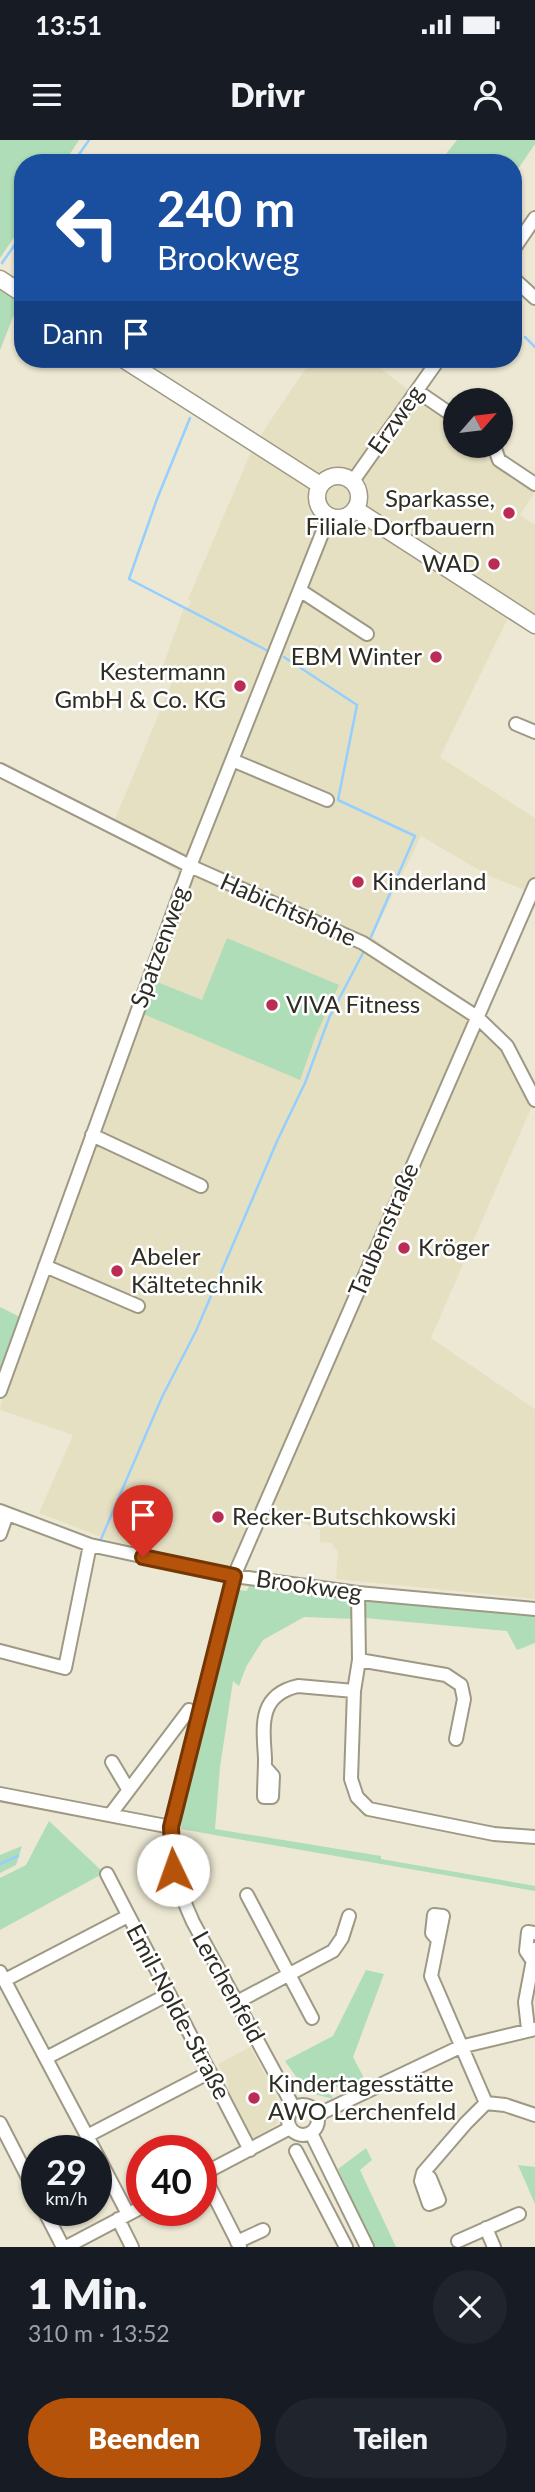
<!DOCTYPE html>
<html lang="de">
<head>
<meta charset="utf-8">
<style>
  :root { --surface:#171b24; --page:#20242c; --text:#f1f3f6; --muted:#9ea1a6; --accent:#b45309 }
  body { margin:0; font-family:Lato,sans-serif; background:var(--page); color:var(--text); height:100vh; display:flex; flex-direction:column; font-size:26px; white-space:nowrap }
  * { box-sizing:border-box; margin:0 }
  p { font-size:23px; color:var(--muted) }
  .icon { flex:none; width:38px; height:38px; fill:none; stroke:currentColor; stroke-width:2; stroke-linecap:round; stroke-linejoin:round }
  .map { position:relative; height:2107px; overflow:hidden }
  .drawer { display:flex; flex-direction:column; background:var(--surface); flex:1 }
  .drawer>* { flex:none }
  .top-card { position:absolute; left:14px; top:14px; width:508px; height:214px; border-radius:28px; box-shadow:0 2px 5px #0004; background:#1a4fa0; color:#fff; overflow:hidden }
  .needle { width:46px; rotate:62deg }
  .fabs { position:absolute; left:443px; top:248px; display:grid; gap:14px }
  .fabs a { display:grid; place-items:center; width:70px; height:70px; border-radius:50%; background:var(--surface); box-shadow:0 2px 5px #0004; font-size:35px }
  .speed { position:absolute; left:21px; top:1995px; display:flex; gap:14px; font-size:35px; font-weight:700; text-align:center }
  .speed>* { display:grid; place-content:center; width:91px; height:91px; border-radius:50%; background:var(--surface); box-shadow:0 2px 5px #0004; line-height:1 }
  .speed small { font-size:18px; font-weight:400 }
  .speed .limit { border:10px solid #d22; background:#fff; color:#111 }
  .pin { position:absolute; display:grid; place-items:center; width:60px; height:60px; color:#fff; margin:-72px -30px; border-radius:50% 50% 50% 0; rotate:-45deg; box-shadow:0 0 7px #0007 }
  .pin .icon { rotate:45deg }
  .me { position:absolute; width:77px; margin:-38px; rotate:357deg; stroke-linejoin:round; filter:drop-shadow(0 0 5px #0008) }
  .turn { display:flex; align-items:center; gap:24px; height:147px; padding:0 28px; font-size:32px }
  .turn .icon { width:91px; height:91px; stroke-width:2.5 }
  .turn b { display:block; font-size:49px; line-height:60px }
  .then { display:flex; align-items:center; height:66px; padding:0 28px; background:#0003; gap:14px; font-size:26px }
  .round { display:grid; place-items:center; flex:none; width:74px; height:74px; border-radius:37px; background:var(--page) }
  .summary { display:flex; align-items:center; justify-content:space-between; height:119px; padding:0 28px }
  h1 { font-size:42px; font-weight:800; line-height:52px }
  .primary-button { display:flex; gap:14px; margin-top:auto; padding:14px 28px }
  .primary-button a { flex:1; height:80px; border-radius:42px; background:var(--accent); color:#fff; font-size:28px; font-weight:800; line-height:80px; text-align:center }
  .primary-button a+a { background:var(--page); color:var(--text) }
  .status { display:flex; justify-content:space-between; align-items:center; height:49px; padding:0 35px; background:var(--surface); direction:ltr }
  .status svg { height:19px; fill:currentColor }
  header { display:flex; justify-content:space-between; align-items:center; height:91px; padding:0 28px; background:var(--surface); font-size:32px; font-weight:800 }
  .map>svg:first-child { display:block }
  .built { fill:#e6e0c3 }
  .green { fill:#aeddb8 }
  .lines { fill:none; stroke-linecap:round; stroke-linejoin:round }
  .stream { stroke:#94cffe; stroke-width:2.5 }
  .minor-casing { stroke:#9e9985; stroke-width:16 }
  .major-casing { stroke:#9e9985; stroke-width:19 }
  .minor { stroke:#fff; stroke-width:12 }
  .major { stroke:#fff; stroke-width:16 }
  .route-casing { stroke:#753606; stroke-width:18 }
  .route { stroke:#b45309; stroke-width:12 }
  .poi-dot { fill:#bb2c55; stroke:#fff; stroke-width:2.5 }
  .labels { text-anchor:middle; stroke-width:5; stroke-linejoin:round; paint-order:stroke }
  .street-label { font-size:24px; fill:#2e2d24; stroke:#fff }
  .poi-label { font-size:24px; fill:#2e2d24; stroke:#fff; text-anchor:start }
</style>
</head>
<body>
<div class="status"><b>13:51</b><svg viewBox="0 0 49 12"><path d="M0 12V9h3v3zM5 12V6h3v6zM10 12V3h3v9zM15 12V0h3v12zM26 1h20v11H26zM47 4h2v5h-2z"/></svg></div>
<header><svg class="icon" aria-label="menu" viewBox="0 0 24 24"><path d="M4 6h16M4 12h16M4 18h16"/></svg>Drivr<svg class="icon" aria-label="person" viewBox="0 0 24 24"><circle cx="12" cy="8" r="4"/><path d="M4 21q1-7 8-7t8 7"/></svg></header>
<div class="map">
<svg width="535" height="2107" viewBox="0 0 535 2107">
  <rect width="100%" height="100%" fill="#ede8d3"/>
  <path class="built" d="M312,219H368L428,265L455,282V306H487L489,312L535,348V352L520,375L535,385V484L512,470L440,617L535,678V745L532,753L487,735L421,696L372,797L477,877L501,908L535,959L431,1198L535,1269V1459L336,1439L338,1412L331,1403L320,1402V1390L263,1367L224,1434L151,1410L109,1400L39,1373L73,1295L0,1270L2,1259L0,1258V1251L185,737L112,686L175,535L162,528L184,468L187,470L191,461L188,459L251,312L254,313L262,293Z
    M250,1907L273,1949L280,1968L277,1984L253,2000L226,1947L229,1945L218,1924Z"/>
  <path class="green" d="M0,0H79L64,23H23V84L0,118Z
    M457,0H535V4L513,36V23H439Z
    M0,150L19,162L0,210Z
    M227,798L339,845L316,895L300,940L141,873L152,840L202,860Z
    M0,1167L20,1177L0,1232Z
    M252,1438L358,1453L354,1479L304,1477L263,1500L246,1527L239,1546L233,1541L220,1627L215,1689L381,1716V1719L535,1746V1751L181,1689L184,1660L239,1450L247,1451Z
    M367,1454L535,1473V1503L517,1510L507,1491L365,1478Z
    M49,1681L104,1733L0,1790V1738L26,1725Z
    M22,1706L16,1725L0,1733V1715Z
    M366,1830L384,1834L353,1917L367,1944L347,1953L343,1944L329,1950L333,1959L307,1952L285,1921L333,1896Z
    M366,2008L372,2020L360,2030L396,2107H374L338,2029Z
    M518,2025L535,2027V2064Z"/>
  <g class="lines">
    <path class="stream" d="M73,23L89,0
      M2,123L23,93
      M525,197L535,207
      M190,278L157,359L129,439L272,513
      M284,517L357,565L338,660L415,696L371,797
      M101,1399L162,1257L196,1191L278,999L305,943L329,878L363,813
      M0,1724L18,1716"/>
    <g class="minor-casing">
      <path id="minor" d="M513,110L535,78
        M513,138L535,158
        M417,251L455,277
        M494,306L499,320L535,344
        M353,341L439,219
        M301,451L367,494
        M516,584L535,592
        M232,620L327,660
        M0,630L190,726L363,803L477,877L507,906L535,960
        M92,995L201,1046
        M45,1126L138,1166
        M0,1251L190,726L329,376
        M0,1371L90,1405L234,1436L358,1453L535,1469
        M0,1394L7,1374
        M358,1453L359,1520L354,1551L351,1639L357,1657L369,1669L494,1694L535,1697
        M0,1511L65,1528L90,1405
        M359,1520L446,1535L461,1545L464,1559L456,1599
        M112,1622L128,1649
        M265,1627L273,1636L272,1657H264C264,1644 265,1631 265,1618C263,1586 258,1555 298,1546L354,1551
        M0,1654L171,1687
        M110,1675L189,1570
        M107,1734L250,2010
        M247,1755L312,1878
        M438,1800L432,1793L434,1775L443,1776L431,1836L486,1963L505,1965L535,1975
        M532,1820L526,1811L528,1792L535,1793
        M0,1832L95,2011
        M5,1840L128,1776
        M237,1862L333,1811L342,1798L349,1776
        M528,1889L525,1862L535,1809
        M46,1918L169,1854
        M288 1980a15 15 0 1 1 30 0a15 15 0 1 1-30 0Z
        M294,1968L193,1782C176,1745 173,1727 171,1687L234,1436L535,745
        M317,1975L460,1907L535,1889
        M0,1983L37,2055
        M311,1993L367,2107
        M87,1996L210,1932
        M296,2011L346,2107
        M96,2013L128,2074
        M423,2033L430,2038L439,2060L429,2064L421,2041L423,2033L466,1983L486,1963
        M203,2034L240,2107
        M201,2035L290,1988
        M44,2070L63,2107
        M118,2079L132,2107
        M486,2088L494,2107
        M458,2101L519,2074
        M237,2102L263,2090
        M66,2107L142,2067"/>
    </g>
    <g class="major-casing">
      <path id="major" d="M0,139L23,154
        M123,219L320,345
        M317 357a21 21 0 1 1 42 0a21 21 0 1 1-42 0Z
        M355,369L535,485"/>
    </g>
    <use href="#minor" class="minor"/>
    <use href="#major" class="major"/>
  </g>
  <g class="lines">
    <g class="route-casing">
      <path id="route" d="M143,1417L234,1436L171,1687L173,1730"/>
    </g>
    <use href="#route" class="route"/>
  </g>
  <g class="poi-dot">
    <circle cx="509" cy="373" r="7"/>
    <circle cx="494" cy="424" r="7"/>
    <circle cx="436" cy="517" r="7"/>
    <circle cx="240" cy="546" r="7"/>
    <circle cx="358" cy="742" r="7"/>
    <circle cx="272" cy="865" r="7"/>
    <circle cx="404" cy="1108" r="7"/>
    <circle cx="117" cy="1131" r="7"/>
    <circle cx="218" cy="1377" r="7"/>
    <circle cx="254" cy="1958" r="7"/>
  </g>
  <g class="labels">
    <g class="street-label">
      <text transform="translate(396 280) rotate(-55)" y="8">Erzweg</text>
      <text transform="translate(288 770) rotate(24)" y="8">Habichtshöhe</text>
      <text transform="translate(160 807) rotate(-70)" y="8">Spatzenweg</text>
      <text transform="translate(384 1090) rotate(-67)" y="8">Taubenstraße</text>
      <text transform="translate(309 1446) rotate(8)" y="8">Brookweg</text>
      <text transform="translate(228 1847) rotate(61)" y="8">Lerchenfeld</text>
      <text transform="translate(178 1872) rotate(62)" y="8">Emil-Nolde-Straße</text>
    </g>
    <g class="poi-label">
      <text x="495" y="367" text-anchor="end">Sparkasse,<tspan x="495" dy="28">Filiale Dorfbauern</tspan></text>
      <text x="480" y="432" text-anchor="end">WAD</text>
      <text x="422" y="525" text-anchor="end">EBM Winter</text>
      <text x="226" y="540" text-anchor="end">Kestermann<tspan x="226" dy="28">GmbH &amp; Co. KG</tspan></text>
      <text x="372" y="750">Kinderland</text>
      <text x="286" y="873">VIVA Fitness</text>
      <text x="418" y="1116">Kröger</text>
      <text x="131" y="1125">Abeler<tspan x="131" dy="28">Kältetechnik</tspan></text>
      <text x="232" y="1385">Recker-Butschkowski</text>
      <text x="268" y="1952">Kindertagesstätte<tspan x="268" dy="28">AWO Lerchenfeld</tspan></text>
    </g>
  </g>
</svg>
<div class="fabs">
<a><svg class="needle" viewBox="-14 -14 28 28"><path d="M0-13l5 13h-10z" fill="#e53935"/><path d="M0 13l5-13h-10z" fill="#9ea1a6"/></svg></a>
</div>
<div class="speed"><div>29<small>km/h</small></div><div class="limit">40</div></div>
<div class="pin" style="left:143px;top:1417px;background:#d93025"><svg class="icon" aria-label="arrive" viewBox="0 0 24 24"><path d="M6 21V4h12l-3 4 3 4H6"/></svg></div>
<svg class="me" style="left:173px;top:1730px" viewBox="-20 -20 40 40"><circle r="19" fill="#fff"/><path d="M0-13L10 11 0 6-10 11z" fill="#b45309"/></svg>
<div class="top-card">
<div class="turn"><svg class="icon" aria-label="left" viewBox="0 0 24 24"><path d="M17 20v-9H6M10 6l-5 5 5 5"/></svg><div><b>240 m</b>Brookweg</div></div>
<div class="then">Dann<svg class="icon" aria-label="arrive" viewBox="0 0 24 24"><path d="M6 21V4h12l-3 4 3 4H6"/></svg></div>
</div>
</div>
<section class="drawer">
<div class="summary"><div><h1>1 Min.</h1><p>310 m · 13:52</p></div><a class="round"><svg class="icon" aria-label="close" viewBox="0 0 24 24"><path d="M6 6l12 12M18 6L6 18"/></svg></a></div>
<div class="primary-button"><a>Beenden</a><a>Teilen</a></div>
</section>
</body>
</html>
